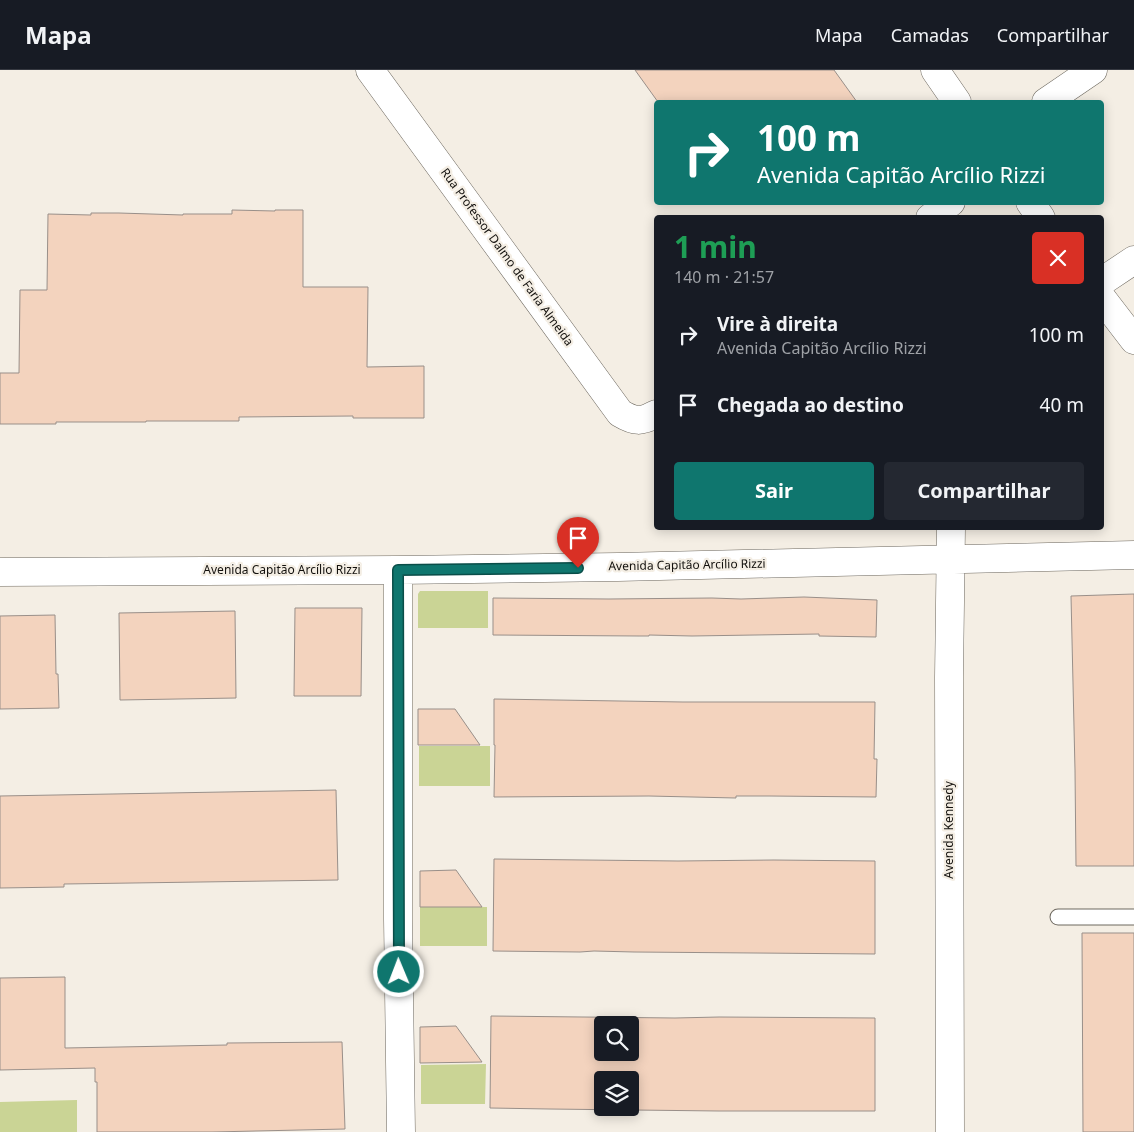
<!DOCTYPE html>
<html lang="pt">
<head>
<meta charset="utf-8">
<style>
  :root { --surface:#171b24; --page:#242831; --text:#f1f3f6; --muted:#9ea1a6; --line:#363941; --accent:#0f766e }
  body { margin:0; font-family:"Noto Sans",sans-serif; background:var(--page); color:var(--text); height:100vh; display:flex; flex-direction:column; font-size:19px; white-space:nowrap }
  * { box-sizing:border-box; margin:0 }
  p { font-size:16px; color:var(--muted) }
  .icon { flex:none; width:28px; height:28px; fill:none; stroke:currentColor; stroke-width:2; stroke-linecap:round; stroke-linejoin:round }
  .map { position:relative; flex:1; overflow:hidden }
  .sheet { position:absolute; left:654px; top:145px; width:450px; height:315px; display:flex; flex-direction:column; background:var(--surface); border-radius:5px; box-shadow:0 2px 12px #0003 }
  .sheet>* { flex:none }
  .hud { position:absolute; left:654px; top:30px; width:450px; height:105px; border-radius:5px; box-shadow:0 2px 12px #0003; background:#0f766e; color:#fff; overflow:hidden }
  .buttons { position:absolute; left:594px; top:946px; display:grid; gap:10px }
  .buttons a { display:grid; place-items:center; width:45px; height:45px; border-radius:5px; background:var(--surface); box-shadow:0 2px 12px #0003; font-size:25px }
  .pin { position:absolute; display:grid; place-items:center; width:42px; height:42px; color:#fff; margin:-51px -21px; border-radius:50% 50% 50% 0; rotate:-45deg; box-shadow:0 0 5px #0007 }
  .pin .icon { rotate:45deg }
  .me { position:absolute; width:55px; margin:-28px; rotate:359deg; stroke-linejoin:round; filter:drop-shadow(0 0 4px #0008) }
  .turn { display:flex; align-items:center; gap:18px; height:105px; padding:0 20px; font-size:22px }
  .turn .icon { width:65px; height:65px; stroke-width:2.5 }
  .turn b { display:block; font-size:35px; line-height:42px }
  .round { display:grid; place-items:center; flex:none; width:52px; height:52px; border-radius:5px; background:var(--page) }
  .head { display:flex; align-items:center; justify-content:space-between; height:85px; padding:0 20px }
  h1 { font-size:30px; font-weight:700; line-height:38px; color:#1e9e55 }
  .primary-button { display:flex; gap:10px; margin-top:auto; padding:10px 20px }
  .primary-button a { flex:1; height:58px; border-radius:5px; background:var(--accent); color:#fff; font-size:20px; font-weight:700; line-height:58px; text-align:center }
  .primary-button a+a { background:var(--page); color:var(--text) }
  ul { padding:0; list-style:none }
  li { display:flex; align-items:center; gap:15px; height:70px; padding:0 20px }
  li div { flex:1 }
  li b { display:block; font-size:19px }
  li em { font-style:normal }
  header { display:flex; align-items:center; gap:30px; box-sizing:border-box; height:70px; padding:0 25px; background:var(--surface); border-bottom:1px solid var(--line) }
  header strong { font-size:24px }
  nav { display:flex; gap:28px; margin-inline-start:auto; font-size:18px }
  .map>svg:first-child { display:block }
  .green { fill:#cad495 }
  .building { fill:#f3d3be; stroke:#998f89; fill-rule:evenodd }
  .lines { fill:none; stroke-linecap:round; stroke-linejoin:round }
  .lane-casing { stroke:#6d685f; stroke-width:17 }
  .street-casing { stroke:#6d685f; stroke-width:29 }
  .lane { stroke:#fff; stroke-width:15 }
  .street { stroke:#fff; stroke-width:28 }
  .route-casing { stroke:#0a4d48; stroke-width:12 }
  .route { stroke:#0f766e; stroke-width:9 }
  .labels { text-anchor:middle; stroke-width:4.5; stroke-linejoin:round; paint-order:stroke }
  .street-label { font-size:12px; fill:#13110e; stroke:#f4eee4 }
</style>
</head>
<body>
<header>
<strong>Mapa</strong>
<nav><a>Mapa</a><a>Camadas</a><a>Compartilhar</a></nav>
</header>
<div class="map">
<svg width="1134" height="1062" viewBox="0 0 1134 1062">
  <rect width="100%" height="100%" fill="#f4eee4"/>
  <path class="green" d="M420,521H488V558H418V524Z
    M419,676H490V716H419Z
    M420,837H487V876H420Z
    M486,994L485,1034H421V995Z
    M77,1030V1062H0V1032Z"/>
  <path class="building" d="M635,0H834L857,32H658Z
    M232,140L275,141V140H303V217H368L367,297L424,296V348H353V346L239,347V351H146V352H56V354H0V303H19L20,220H47L48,144L91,145V143H119L183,145V144H232Z
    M1134,524V796H1076L1075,700L1071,526Z
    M804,527L877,530L876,567L819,566V564L692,566L649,565V566H639L493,565V528L609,529L712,528L741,529Z
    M295,538H362L361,626H294Z
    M235,541L236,628L120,630L119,543Z
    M55,545L56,604H58L59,638L0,639V546Z
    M494,629L683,632H875L874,689H877L876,727L770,726H736V728L649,726L494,727L495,675H494Z
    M418,639H455L480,675H418Z
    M336,720L338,810L64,814V817L0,818V726Z
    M494,789L678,791L774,790L875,791V884L634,882L594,881L580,882L493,881Z
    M456,800L482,837H420V801Z
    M1082,863H1134V1062H1083Z
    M65,907V978L227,975V973L342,972L345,1059L212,1062H97V1012H95V998L0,1000V908Z
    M491,946L675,948L719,947L875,948V1041H719L549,1039L490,1038ZM602,955H630V982H602ZM602,1010H630V1038H602Z
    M456,956L482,992L420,993V957Z"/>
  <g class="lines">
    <g class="lane-casing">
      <path id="lane" d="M1058,847H1134"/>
    </g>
    <g class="street-casing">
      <path id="street" d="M370,0L620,343C635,352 641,352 656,344
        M935,0L957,32
        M1046,32L1093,0
        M1030,132L1041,148
        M930,148L951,132
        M1101,212L1134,190
        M1101,227L1134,270
        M398,500V849L401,1062
        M0,502L398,500L618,497L1134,485
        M950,1062L949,607L951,458"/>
    </g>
    <use href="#lane" class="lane"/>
    <use href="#street" class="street"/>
  </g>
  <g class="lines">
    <g class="route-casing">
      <path id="route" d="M399,902L398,500L578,498"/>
    </g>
    <use href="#route" class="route"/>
  </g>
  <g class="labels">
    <g class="street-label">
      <text transform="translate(507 187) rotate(54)" y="4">Rua Professor Dalmo de Faria Almeida</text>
      <text transform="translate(687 495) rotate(-1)" y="4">Avenida Capitão Arcílio Rizzi</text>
      <text x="282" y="504">Avenida Capitão Arcílio Rizzi</text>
      <text transform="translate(949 760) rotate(-90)" y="4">Avenida Kennedy</text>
    </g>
  </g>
</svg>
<div class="buttons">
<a><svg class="icon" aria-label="search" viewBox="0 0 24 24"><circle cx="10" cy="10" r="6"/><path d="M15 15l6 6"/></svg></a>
<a><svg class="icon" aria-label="layers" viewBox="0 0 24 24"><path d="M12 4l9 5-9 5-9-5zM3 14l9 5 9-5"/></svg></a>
</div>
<div class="pin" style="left:578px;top:498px;background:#d93025"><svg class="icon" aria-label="arrive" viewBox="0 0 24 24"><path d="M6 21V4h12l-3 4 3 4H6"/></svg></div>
<svg class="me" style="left:399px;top:902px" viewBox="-20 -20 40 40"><circle r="17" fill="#0f766e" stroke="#fff" stroke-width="3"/><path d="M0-11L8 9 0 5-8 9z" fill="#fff"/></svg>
<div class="hud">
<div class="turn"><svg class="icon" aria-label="right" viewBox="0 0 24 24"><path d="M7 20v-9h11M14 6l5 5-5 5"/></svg><div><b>100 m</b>Avenida Capitão Arcílio Rizzi</div></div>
</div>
<section class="sheet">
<div class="head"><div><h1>1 min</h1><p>140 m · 21:57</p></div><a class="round" style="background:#d93025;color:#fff"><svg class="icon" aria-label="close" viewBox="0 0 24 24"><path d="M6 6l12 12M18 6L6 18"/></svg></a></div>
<ul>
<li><svg class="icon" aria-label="right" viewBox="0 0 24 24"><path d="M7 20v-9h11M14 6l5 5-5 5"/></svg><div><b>Vire à direita</b><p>Avenida Capitão Arcílio Rizzi</p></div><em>100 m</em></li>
<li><svg class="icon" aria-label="arrive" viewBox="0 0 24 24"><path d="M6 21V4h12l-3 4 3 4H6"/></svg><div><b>Chegada ao destino</b></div><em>40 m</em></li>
</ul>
<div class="primary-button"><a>Sair</a><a>Compartilhar</a></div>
</section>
</div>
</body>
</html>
